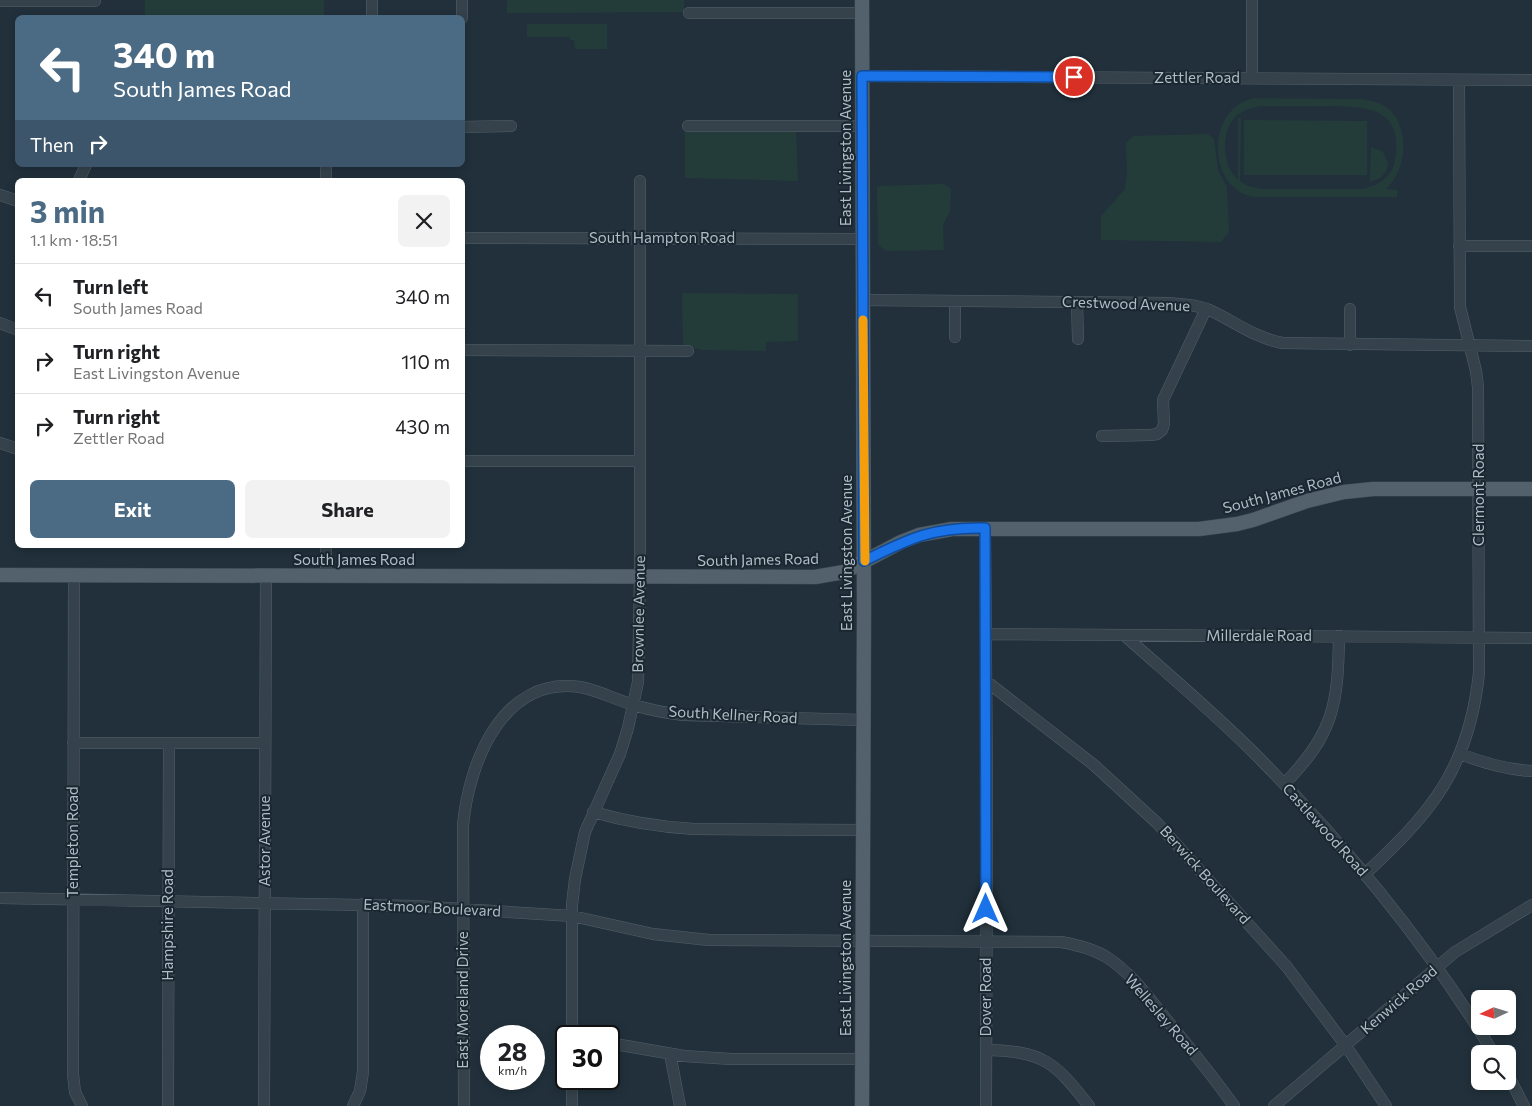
<!DOCTYPE html>
<html lang="en">
<head>
<meta charset="utf-8">
<style>
  :root { --surface:#fff; --page:#f2f2f2; --text:#202124; --muted:#757577; --line:#e0e0e0; --accent:#4b6b85 }
  body { margin:0; font-family:Commissioner,sans-serif; background:var(--page); color:var(--text); height:100vh; display:flex; flex-direction:column; font-size:19px; white-space:nowrap }
  * { box-sizing:border-box; margin:0 }
  p { font-size:16px; color:var(--muted) }
  .icon { flex:none; width:28px; height:28px; fill:none; stroke:currentColor; stroke-width:2; stroke-linecap:round; stroke-linejoin:round }
  .map { position:relative; flex:1; overflow:hidden }
  .drawer { position:absolute; left:15px; top:178px; width:450px; height:370px; display:flex; flex-direction:column; background:var(--surface); border-radius:8px; box-shadow:0 2px 8px #0003 }
  .drawer>* { flex:none }
  .banner { position:absolute; left:15px; top:15px; width:450px; height:152px; border-radius:8px; box-shadow:0 2px 8px #0003; background:#4b6b85; color:#fff; overflow:hidden }
  .needle { width:32px; rotate:266deg }
  .fabs { position:absolute; left:1471px; top:990px; display:grid; gap:10px }
  .fabs a { display:grid; place-items:center; width:45px; height:45px; border-radius:8px; background:var(--surface); box-shadow:0 2px 8px #0003; font-size:25px }
  .speed { position:absolute; left:480px; top:1025px; display:flex; gap:10px; font-size:25px; font-weight:700; text-align:center }
  .speed>* { display:grid; place-content:center; width:65px; height:65px; border-radius:50%; background:var(--surface); box-shadow:0 2px 8px #0003; line-height:1 }
  .speed small { font-size:12px; font-weight:400 }
  .speed .limit { border:2px solid #111; border-radius:8px; background:#fff; color:#111 }
  .pin { position:absolute; display:grid; place-items:center; width:42px; height:42px; color:#fff; margin:-21px; border:2px solid #fff; border-radius:50%; box-shadow:0 1px 5px #0007 }
  .me { position:absolute; width:55px; margin:-28px; rotate:0deg; stroke-linejoin:round; filter:drop-shadow(0 0 4px #0008) }
  .turn { display:flex; align-items:center; gap:18px; height:105px; padding:0 15px; font-size:22px }
  .turn .icon { width:65px; height:65px; stroke-width:2.5 }
  .turn b { display:block; font-size:35px; line-height:42px }
  .then { display:flex; align-items:center; height:48px; padding:0 15px; background:#0003; gap:10px; font-size:19px }
  .round { display:grid; place-items:center; flex:none; width:52px; height:52px; border-radius:8px; background:var(--page) }
  .headline { display:flex; align-items:center; justify-content:space-between; height:85px; padding:0 15px }
  h1 { font-size:30px; font-weight:700; line-height:38px; color:var(--accent) }
  .button { display:flex; gap:10px; margin-top:auto; padding:10px 15px }
  .button a { flex:1; height:58px; border-radius:8px; background:var(--accent); color:#fff; font-size:20px; font-weight:700; line-height:58px; text-align:center }
  .button a+a { background:var(--page); color:var(--text) }
  ul { padding:0; list-style:none }
  li { display:flex; align-items:center; gap:15px; height:65px; padding:0 15px; border-top:1px solid var(--line) }
  li div { flex:1 }
  li b { display:block; font-size:19px }
  li em { font-style:normal }
  .map>svg:first-child { display:block }
  .green { fill:#233c3a; fill-rule:evenodd }
  .lines { fill:none; stroke-linecap:round; stroke-linejoin:round }
  .minor-casing { stroke:#526069; stroke-width:12 }
  .major-casing { stroke:#3e4b54; stroke-width:15 }
  .minor { stroke:#35424b; stroke-width:11 }
  .major { stroke:#52616b; stroke-width:14 }
  .route-casing { stroke:#114b97; stroke-width:12 }
  .route { stroke:#1a73e8; stroke-width:9 }
  .slow { stroke:#f59e0b; stroke-width:9 }
  .labels { text-anchor:middle; stroke-width:4; stroke-linejoin:round; paint-order:stroke }
  .street-label { font-size:15px; fill:#afbdc7; stroke:#1a2730 }
</style>
</head>
<body>
<div class="map">
<svg width="1532" height="1106" viewBox="0 0 1532 1106">
  <rect width="100%" height="100%" fill="#21303b"/>
  <path class="green" d="M145,0H324V17H145Z
    M507,0H684V12L507,13Z
    M527,24H607V49H575L574,40H570V37H527Z
    M1255,98L1359,99C1371,100 1382,102 1391,111C1410,131 1406,172 1386,189L1397,190V197H1255C1206,190 1205,107 1255,98ZM1263,106C1284,106 1304,106 1325,106C1364,107 1404,105 1395,160C1392,177 1379,185 1363,189H1263L1248,186L1240,181L1241,118H1238V179C1223,168 1221,137 1232,121C1239,111 1251,107 1263,106Z
    M1244,120L1367,121V175H1244Z
    M685,129L796,131L798,181L685,178Z
    M1208,134L1214,139L1218,170L1227,187L1229,232L1221,242L1101,240V216L1125,189L1127,174L1126,143L1133,136Z
    M1371,147L1383,152L1388,163C1387,174 1381,180 1370,181Z
    M944,184L951,188L950,212L943,225L944,250L885,251L878,244L877,186Z
    M682,293L798,294V341L766,342V351L703,350L683,346Z"/>
  <g class="lines">
    <g class="minor-casing">
      <path id="minor" d="M0,1H95
        M689,13H862
        M372,18V0
        M462,18V0
        M862,76L1532,80
        M1252,78V0
        M688,126H862
        M462,127L511,126
        M326,165V180
        M79,180L86,165
        M0,195L18,201
        M462,238L862,239
        M1459,246H1532
        M863,300L1167,303C1180,304 1194,304 1207,309C1233,320 1254,338 1283,343L1532,346
        M955,301V337
        M1077,302L1078,339
        M0,323L18,330
        M1350,345V309
        M462,350L688,351
        M1102,436L1151,435L1157,434L1162,430L1164,424L1163,400L1206,309
        M0,443L18,449
        M462,461H639
        M985,528L987,783L986,1106
        M326,545V576
        M74,575L73,1074L75,1092L82,1106
        M986,634L1532,638
        M1124,635C1170,676 1218,716 1261,760C1349,849 1429,947 1494,1054
        M986,681L1094,765L1157,823L1287,967L1346,1046L1386,1106
        M73,743H265
        M1460,754C1484,763 1507,770 1532,771
        M1284,784C1334,734 1338,704 1339,636
        M593,812C628,822 658,827 694,829L863,830
        M1365,874C1432,812 1469,768 1479,673L1478,387L1476,371L1460,307L1459,80
        M0,898L415,906L572,916L653,934L709,940L1061,942C1078,945 1094,949 1108,958C1131,973 1148,997 1166,1019C1189,1047 1213,1076 1234,1106
        M572,1036V905L575,879L585,832L620,754L628,728L638,682L640,577V181
        M609,1043L684,1056L731,1059H862
        M986,1050C1043,1051 1055,1062 1089,1106
        M670,1054L680,1106
        M1508,1075L1524,1106
        M572,1079V1106
        M168,1106L169,743
        M264,1106L266,576
        M353,1106L360,1091L363,1072V904
        M464,1106L463,825C469,763 502,676 580,687C598,690 616,700 634,705C650,710 666,713 683,715L863,720
        M1274,1106L1455,952L1532,905"/>
    </g>
    <g class="major-casing">
      <path id="major" d="M0,575L815,577L844,572L901,542L919,535L952,529H1199L1237,524L1253,520L1307,501L1344,492L1373,489H1532
        M862,1106L864,610L862,0"/>
    </g>
    <use href="#minor" class="minor"/>
    <use href="#major" class="major"/>
  </g>
  <g class="lines">
    <g class="route-casing">
      <path id="route" d="M986,909L985,528C933,527 910,538 864,561L862,76L1074,77"/>
    </g>
    <use href="#route" class="route"/>
    <path class="slow" d="M863,320L865,561"/>
  </g>
  <g class="labels">
    <g class="street-label">
      <text x="1197" y="83">Zettler Road</text>
      <text transform="translate(846 148) rotate(-90)" y="5">East Livingston Avenue</text>
      <text x="662" y="243">South Hampton Road</text>
      <text transform="translate(1126 304) rotate(2)" y="5">Crestwood Avenue</text>
      <text transform="translate(1282 493) rotate(-15)" y="5">South James Road</text>
      <text transform="translate(1479 495) rotate(-90)" y="5">Clermont Road</text>
      <text transform="translate(847 553) rotate(-90)" y="5">East Livingston Avenue</text>
      <text x="354" y="565">South James Road</text>
      <text transform="translate(758 560) rotate(-1)" y="5">South James Road</text>
      <text transform="translate(639 614) rotate(-89)" y="5">Brownlee Avenue</text>
      <text x="1259" y="641">Millerdale Road</text>
      <text transform="translate(733 715) rotate(3)" y="5">South Kellner Road</text>
      <text transform="translate(1325 830) rotate(48)" y="5">Castlewood Road</text>
      <text transform="translate(265 841) rotate(-90)" y="5">Astor Avenue</text>
      <text transform="translate(73 842) rotate(-90)" y="5">Templeton Road</text>
      <text transform="translate(1205 875) rotate(48)" y="5">Berwick Boulevard</text>
      <text transform="translate(432 908) rotate(3)" y="5">Eastmoor Boulevard</text>
      <text transform="translate(168 925) rotate(-90)" y="5">Hampshire Road</text>
      <text transform="translate(846 958) rotate(-90)" y="5">East Livingston Avenue</text>
      <text transform="translate(986 997) rotate(-90)" y="5">Dover Road</text>
      <text transform="translate(463 1000) rotate(-90)" y="5">East Moreland Drive</text>
      <text transform="translate(1399 1000) rotate(-41)" y="5">Kenwick Road</text>
      <text transform="translate(1161 1015) rotate(49)" y="5">Wellesley Road</text>
    </g>
  </g>
</svg>
<div class="fabs">
<a><svg class="needle" viewBox="-14 -14 28 28"><path d="M0-13l5 13h-10z" fill="#e53935"/><path d="M0 13l5-13h-10z" fill="#757577"/></svg></a>
<a><svg class="icon" aria-label="search" viewBox="0 0 24 24"><circle cx="10" cy="10" r="6"/><path d="M15 15l6 6"/></svg></a>
</div>
<div class="speed"><div>28<small>km/h</small></div><div class="limit">30</div></div>
<div class="pin" style="left:1074px;top:77px;background:#d93025"><svg class="icon" aria-label="arrive" viewBox="0 0 24 24"><path d="M6 21V4h12l-3 4 3 4H6"/></svg></div>
<svg class="me" style="left:986px;top:909px" viewBox="-20 -20 40 40"><path d="M0-17L14 15 0 8-14 15z" fill="#1a73e8" stroke="#fff" stroke-width="4"/></svg>
<div class="banner">
<div class="turn"><svg class="icon" aria-label="left" viewBox="0 0 24 24"><path d="M17 20v-9H6M10 6l-5 5 5 5"/></svg><div><b>340 m</b>South James Road</div></div>
<div class="then">Then<svg class="icon" aria-label="right" viewBox="0 0 24 24"><path d="M7 20v-9h11M14 6l5 5-5 5"/></svg></div>
</div>
<section class="drawer">
<div class="headline"><div><h1>3 min</h1><p>1.1 km · 18:51</p></div><a class="round"><svg class="icon" aria-label="close" viewBox="0 0 24 24"><path d="M6 6l12 12M18 6L6 18"/></svg></a></div>
<ul>
<li><svg class="icon" aria-label="left" viewBox="0 0 24 24"><path d="M17 20v-9H6M10 6l-5 5 5 5"/></svg><div><b>Turn left</b><p>South James Road</p></div><em>340 m</em></li>
<li><svg class="icon" aria-label="right" viewBox="0 0 24 24"><path d="M7 20v-9h11M14 6l5 5-5 5"/></svg><div><b>Turn right</b><p>East Livingston Avenue</p></div><em>110 m</em></li>
<li><svg class="icon" aria-label="right" viewBox="0 0 24 24"><path d="M7 20v-9h11M14 6l5 5-5 5"/></svg><div><b>Turn right</b><p>Zettler Road</p></div><em>430 m</em></li>
</ul>
<div class="button"><a>Exit</a><a>Share</a></div>
</section>
</div>
</body>
</html>
